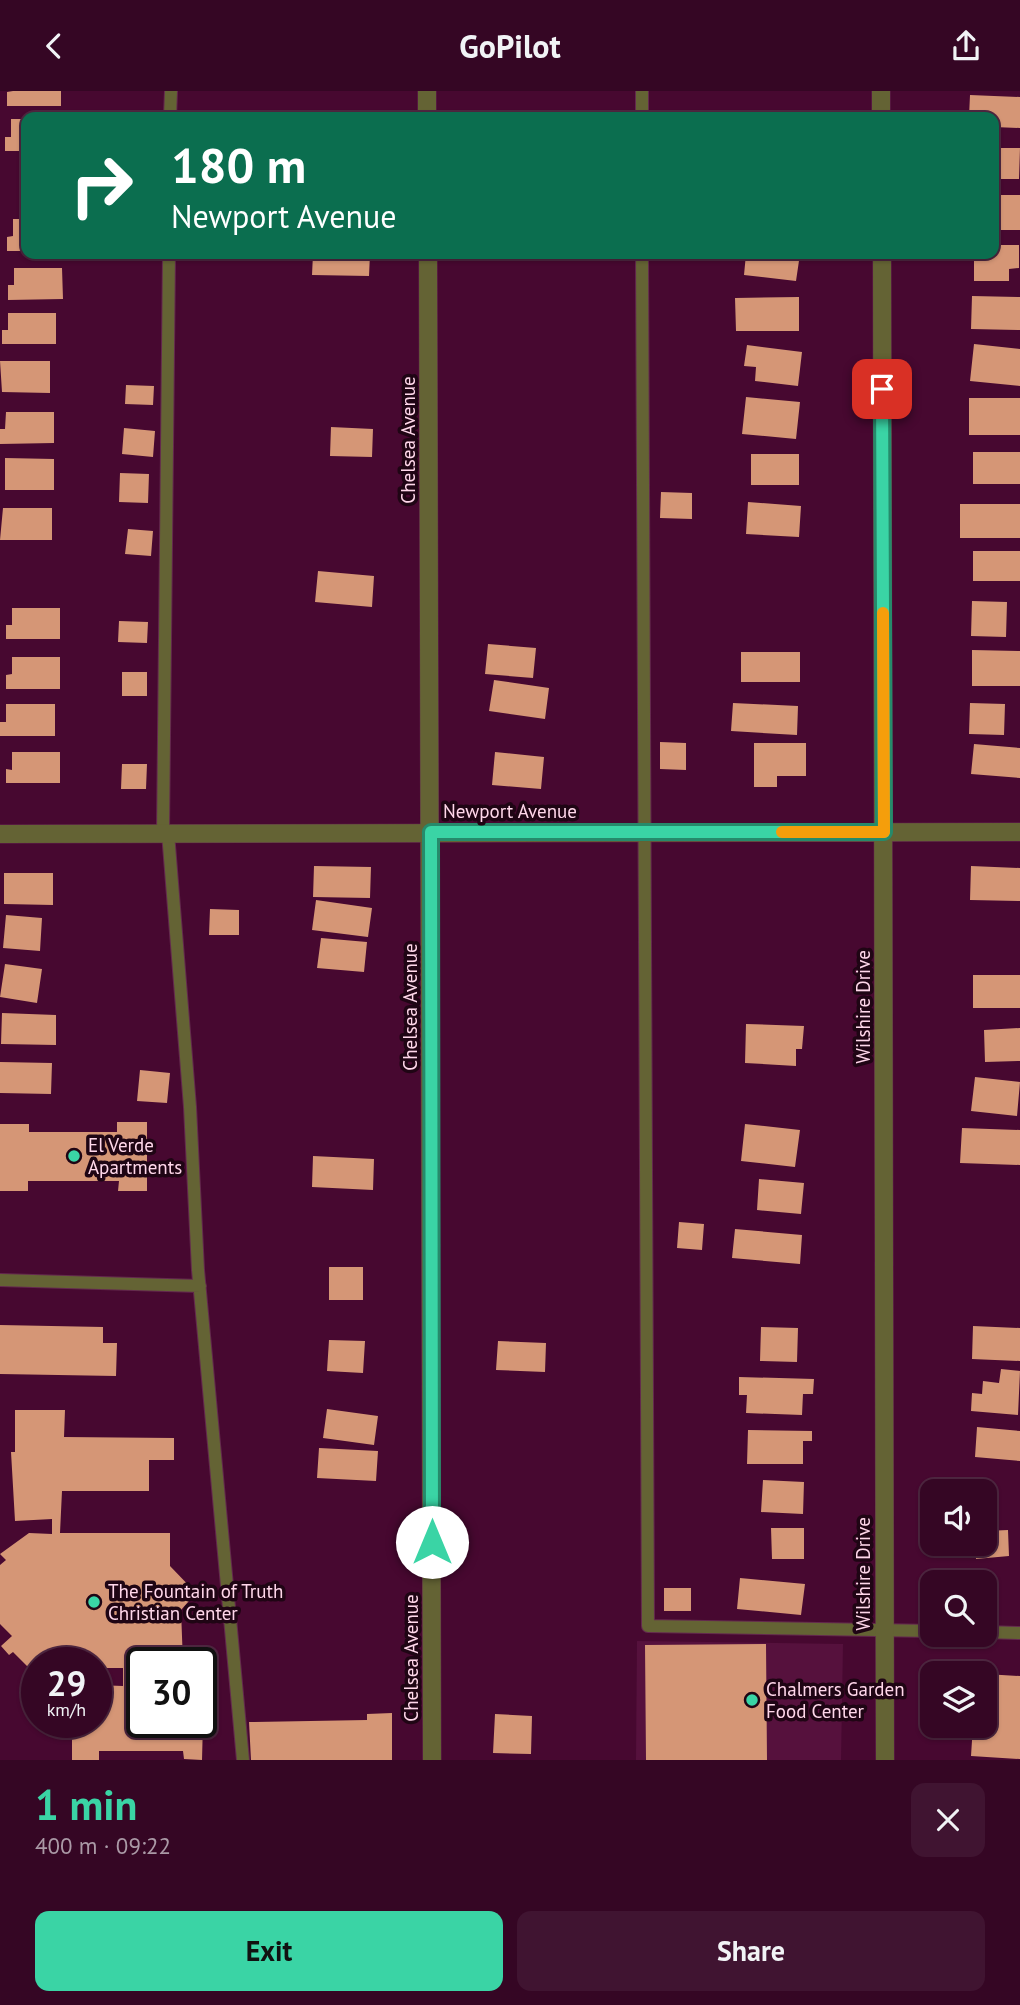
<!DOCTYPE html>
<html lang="en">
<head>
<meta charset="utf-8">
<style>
  :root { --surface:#350624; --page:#401431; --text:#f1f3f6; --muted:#aa99a6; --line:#4f2741; --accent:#3ad4a5 }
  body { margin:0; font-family:"PT Sans",sans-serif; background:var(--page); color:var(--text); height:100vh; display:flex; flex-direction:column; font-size:26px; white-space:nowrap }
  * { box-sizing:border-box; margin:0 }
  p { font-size:23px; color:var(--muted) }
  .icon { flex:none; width:38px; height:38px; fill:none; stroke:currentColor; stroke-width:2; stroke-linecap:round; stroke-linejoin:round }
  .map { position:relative; height:1669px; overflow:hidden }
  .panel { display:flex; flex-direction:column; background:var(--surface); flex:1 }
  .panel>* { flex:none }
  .banner { position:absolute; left:21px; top:21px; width:978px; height:147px; border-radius:14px; box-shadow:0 2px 5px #0004,0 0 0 2px var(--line); background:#0b6e4f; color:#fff; overflow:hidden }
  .controls { position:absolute; left:920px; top:1388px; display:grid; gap:14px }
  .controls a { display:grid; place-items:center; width:77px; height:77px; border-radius:14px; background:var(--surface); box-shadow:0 2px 5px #0004,0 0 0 2px var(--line); font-size:35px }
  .speed { position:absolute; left:21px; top:1556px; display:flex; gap:14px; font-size:35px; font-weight:700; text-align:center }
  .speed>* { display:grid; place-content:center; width:91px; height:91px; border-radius:50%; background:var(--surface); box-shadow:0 2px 5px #0004,0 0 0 2px var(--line); line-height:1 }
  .speed small { font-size:18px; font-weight:400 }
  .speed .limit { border:4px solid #111; border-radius:10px; background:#fff; color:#111 }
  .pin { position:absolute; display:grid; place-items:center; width:60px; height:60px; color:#fff; margin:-30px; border-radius:14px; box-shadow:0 4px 10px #0006 }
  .me { position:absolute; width:77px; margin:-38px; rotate:0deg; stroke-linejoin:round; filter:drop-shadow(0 0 5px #0008) }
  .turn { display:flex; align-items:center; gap:24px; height:147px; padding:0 35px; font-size:32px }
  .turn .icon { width:91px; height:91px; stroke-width:2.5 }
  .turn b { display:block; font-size:49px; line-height:60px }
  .round { display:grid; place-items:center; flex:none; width:74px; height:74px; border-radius:14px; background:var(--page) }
  .headline { display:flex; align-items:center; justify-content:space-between; height:119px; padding:0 35px }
  h1 { font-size:42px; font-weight:800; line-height:52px; color:var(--accent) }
  .button { display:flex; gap:14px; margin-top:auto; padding:14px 35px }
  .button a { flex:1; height:80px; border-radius:14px; background:var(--accent); color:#111; font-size:28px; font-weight:800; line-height:80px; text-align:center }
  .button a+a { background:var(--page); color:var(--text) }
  header { display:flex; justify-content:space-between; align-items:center; height:91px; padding:0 35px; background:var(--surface); font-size:32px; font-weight:800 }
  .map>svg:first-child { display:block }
  .built { fill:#56113d }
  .building { fill:#d59676 }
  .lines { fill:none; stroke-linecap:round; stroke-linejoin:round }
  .service-casing { stroke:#64294e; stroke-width:14 }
  .minor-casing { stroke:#64294e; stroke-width:19 }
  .service { stroke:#646334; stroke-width:12 }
  .minor { stroke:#646334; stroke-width:18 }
  .route-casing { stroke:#268a6b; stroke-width:18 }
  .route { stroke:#3ad4a5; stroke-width:12 }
  .slow { stroke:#f59e0b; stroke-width:12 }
  .poi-dot { fill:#3ad4a5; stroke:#1f0514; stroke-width:2.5 }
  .labels { text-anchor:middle; stroke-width:7; stroke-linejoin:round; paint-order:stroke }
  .street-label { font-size:19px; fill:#ffd7ea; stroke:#1f0514 }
  .poi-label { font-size:19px; fill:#ffd7ea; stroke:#1f0514; text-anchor:start }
</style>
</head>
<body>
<header><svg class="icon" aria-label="back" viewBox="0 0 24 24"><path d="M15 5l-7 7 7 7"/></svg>GoPilot<svg class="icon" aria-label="share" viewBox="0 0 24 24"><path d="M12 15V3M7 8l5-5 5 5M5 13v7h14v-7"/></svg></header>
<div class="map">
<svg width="1020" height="1669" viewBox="0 0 1020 1669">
  <rect width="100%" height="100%" fill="#470830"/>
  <path class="built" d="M637,1550L843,1553L841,1669H636Z"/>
  <path class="building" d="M13,0H61V15H7V1Z
    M970,4L1020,6V37L994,36V26H969Z
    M11,28H26V60H5V46H11Z
    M994,57H1020L1019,88H994Z
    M994,104H1020V139H994Z
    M13,128H26V160H7V146L13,145Z
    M994,154H1019V177L1009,178V190H974V163H994Z
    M127,163H153V168H127Z
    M313,163H370L369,185L312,184Z
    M746,163H800L796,190L744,184Z
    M14,177H62L63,208L8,209V194H14Z
    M972,205L1020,206V239L971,238Z
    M799,206V240H736L735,207Z
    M8,222H56V253H2V239H8Z
    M974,253L1020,258V295L970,290Z
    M747,254L802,261L798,295L755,290L756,276L744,275Z
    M0,270H50V302L2,301Z
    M126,294L154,295L153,314L125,313Z
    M746,306L800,311L796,348L742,343Z
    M969,307H1020V344H969Z
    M6,321H54V352L0,353V338H5Z
    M331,336L373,338L372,366L330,365Z
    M124,337L155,340L153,366L122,363Z
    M973,361H1020V393H973Z
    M751,363H799V394H751Z
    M5,367L54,368V399H5Z
    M120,382L149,383L148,412L119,411Z
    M661,401L692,402V428L660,427Z
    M748,411L801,415L799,446L746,443Z
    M960,413H1020V447H960Z
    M3,417H52V449H0Z
    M128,438L153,440L151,465L125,463Z
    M973,460H1020V490H973Z
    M318,480L374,485L372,516L315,511Z
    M972,510L1007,511L1006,546L971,545Z
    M12,517H60V548H6V534H12Z
    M119,530L148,531L147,552L118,551Z
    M488,553L536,557L533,587L485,583Z
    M972,559L1020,560V595H972Z
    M741,561H800V591H741Z
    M12,566H60V598H6V584L12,583Z
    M122,581H147V605H122Z
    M494,589L549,597L545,628L489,620Z
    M733,612L798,615L797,644L731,640Z
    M970,612L1005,613L1004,644L969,643Z
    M6,613H55V645H0V631H6Z
    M660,651L686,652V679L660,678Z
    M754,652H806V685H777V696H754Z
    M974,653L1020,657V687L971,683Z
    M12,661H60V692H6V678L12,679Z
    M495,661L544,666L541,698L492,694Z
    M122,673H147L146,698H121Z
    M314,775L371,776L370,807L313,806Z
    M971,775L1020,777V810L970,809Z
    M4,782H53V814L4,813Z
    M316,809L372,817L368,846L312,839Z
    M210,818L239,819V844H209Z
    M6,824L42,827L40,860L3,857Z
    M321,847L367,851L364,881L317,877Z
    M5,873L42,878L37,912L0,906Z
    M973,884H1020V917H973Z
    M2,922L56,924V954L1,953Z
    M746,933L804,935L802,958H796V975L745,972Z
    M1020,937V970L985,971L984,939Z
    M0,971L52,972L51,1003L0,1002Z
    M140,979L170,982L167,1012L137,1010Z
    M975,986L1020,991L1017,1025L971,1020Z
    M117,1031H147V1100H118L119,1090H28V1100H0V1033H29V1041H117Z
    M745,1033L800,1039L795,1076L741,1070Z
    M962,1037L1020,1039V1074L960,1072Z
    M313,1065L374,1068L373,1099L312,1096Z
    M759,1088L804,1092L801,1123L757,1119Z
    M679,1131L704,1133L702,1159L677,1157Z
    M735,1138L802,1144L800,1173L732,1167Z
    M329,1176H363V1209H329Z
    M0,1234L103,1236V1252H117L116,1285L0,1283Z
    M973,1235L1020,1237V1270L972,1268Z
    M761,1236L798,1237L797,1271L760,1270Z
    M329,1249L365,1250L363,1282L327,1280Z
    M498,1250L546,1252L545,1281L496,1279Z
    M1001,1278L1020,1280L1018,1324L971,1320L972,1302L982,1303L983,1290L999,1292Z
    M739,1286L814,1288L813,1303H803L802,1324L746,1322L747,1304H739Z
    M327,1318L378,1325L374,1354L323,1347Z
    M15,1319H65L64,1346L174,1347V1369H149V1400H62L60,1442H170V1475L196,1502L181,1519L183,1572H142V1631H203L202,1669L184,1668L183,1660H99V1669H72V1631H96V1594L123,1595V1577H96V1572H37V1576H28L13,1561L9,1564L1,1555L12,1545L0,1533V1474L6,1469L0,1463L29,1442L52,1443V1428L15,1430L11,1361H15Z
    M977,1336L1020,1340V1370L975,1366Z
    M748,1339L812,1340V1350H803V1373H747Z
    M319,1357L378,1360L376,1390L317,1387Z
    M763,1389L804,1391L803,1423L761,1421Z
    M771,1437H804V1468H772Z
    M1008,1439L1009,1465L976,1468L975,1452H985V1440Z
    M740,1487L805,1493L801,1524L737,1518Z
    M664,1497H691V1520H664Z
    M766,1553L767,1669H646L645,1554Z
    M985,1583L1020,1585V1668L971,1665L973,1634H985Z
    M392,1622V1669H251L249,1631L367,1629V1623Z
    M495,1623L532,1625L531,1663L493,1662Z"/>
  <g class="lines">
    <g class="service-casing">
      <path id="service" d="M642,0V26
        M170,26L171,0
        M642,163L648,1535L933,1540
        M163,742L169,163
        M168,742L190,1016L198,1179L243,1669
        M0,1189L200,1195
        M985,1541L1020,1542"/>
    </g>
    <g class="minor-casing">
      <path id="minor" d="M427,0V26
        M881,0V26
        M428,163L432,1669
        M882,163L885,1669
        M0,743L1020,741"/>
    </g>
    <use href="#service" class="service"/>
    <use href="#minor" class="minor"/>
  </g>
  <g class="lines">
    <g class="route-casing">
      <path id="route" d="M432,1451L431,741H884L882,298"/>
    </g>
    <use href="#route" class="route"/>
    <path class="slow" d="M782,741H884L883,522"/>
  </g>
  <g class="poi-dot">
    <circle cx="74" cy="1065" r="7"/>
    <circle cx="94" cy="1511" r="7"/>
    <circle cx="752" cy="1609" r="7"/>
  </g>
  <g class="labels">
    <g class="street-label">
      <text transform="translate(408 349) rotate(-90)" y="7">Chelsea Avenue</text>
      <text x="510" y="727">Newport Avenue</text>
      <text transform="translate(410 916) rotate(-90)" y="7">Chelsea Avenue</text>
      <text transform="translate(863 916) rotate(-90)" y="7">Wilshire Drive</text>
      <text transform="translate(863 1483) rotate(-90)" y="7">Wilshire Drive</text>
      <text transform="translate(411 1567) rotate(-90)" y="7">Chelsea Avenue</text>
    </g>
    <g class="poi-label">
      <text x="88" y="1061">El Verde<tspan x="88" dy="22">Apartments</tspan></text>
      <text x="108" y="1507">The Fountain of Truth<tspan x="108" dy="22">Christian Center</tspan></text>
      <text x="766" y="1605">Chalmers Garden<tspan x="766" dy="22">Food Center</tspan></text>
    </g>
  </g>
</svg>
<div class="controls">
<a><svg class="icon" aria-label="sound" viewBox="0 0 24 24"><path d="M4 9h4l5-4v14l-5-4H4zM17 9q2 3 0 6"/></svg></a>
<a><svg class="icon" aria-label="search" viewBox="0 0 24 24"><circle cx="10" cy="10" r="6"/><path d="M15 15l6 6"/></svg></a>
<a><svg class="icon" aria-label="layers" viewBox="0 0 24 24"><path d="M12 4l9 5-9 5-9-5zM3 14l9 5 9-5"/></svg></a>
</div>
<div class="speed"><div>29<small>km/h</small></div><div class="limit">30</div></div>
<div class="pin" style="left:882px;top:298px;background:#d93025"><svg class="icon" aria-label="arrive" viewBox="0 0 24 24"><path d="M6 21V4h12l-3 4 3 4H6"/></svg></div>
<svg class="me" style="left:432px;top:1451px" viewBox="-20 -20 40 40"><circle r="19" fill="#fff"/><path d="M0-13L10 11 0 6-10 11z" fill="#3ad4a5"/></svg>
<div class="banner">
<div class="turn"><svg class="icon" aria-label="right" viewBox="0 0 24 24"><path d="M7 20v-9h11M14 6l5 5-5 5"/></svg><div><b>180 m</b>Newport Avenue</div></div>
</div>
</div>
<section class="panel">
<div class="headline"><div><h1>1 min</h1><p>400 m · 09:22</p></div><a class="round"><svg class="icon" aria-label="close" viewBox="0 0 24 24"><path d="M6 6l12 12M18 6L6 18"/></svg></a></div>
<div class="button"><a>Exit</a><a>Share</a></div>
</section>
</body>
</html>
